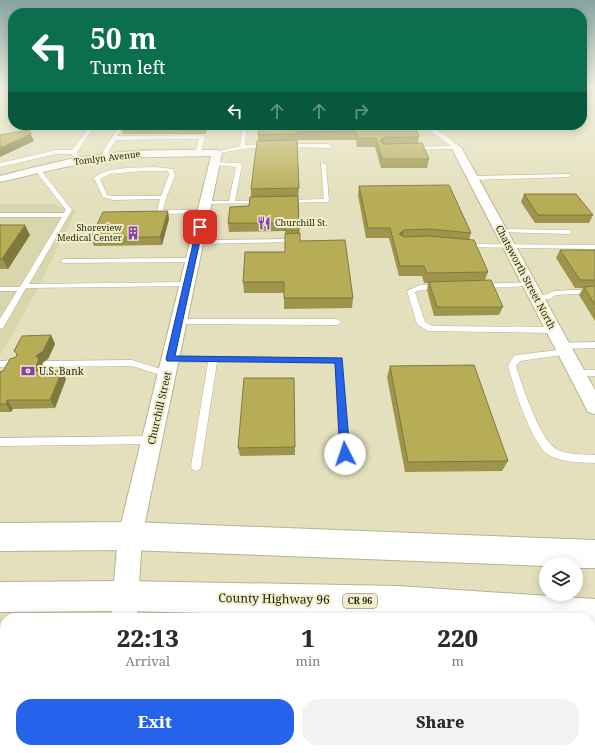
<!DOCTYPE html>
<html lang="en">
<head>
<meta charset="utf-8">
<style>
  :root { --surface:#fff; --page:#f2f2f3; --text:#2b2b33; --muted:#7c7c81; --accent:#2563eb }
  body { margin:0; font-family:"Noto Serif",serif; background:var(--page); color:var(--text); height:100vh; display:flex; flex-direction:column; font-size:15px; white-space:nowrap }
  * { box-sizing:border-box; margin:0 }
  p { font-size:13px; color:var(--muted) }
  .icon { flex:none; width:22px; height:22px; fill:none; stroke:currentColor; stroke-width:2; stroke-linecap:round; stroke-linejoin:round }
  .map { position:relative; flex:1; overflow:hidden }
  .panel { position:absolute; left:0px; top:613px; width:595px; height:140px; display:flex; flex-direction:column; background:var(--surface); border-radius:16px 16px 0 0; box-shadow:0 2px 10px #0003 }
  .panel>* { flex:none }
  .banner { position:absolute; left:8px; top:8px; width:579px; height:122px; border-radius:16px; box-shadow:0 2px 10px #0003; background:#0b6e4f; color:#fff; overflow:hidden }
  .controls { position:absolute; left:539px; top:557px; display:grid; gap:8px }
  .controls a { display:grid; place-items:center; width:44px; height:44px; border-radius:50%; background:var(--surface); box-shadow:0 2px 10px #0003; font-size:20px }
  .pin { position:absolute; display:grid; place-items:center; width:34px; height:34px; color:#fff; margin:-17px; border-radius:8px; box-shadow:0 2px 6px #0006 }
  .me { position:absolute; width:44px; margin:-22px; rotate:356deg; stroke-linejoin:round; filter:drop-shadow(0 0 3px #0008) }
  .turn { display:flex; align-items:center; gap:14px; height:84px; padding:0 16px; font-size:18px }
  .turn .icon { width:52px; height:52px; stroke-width:2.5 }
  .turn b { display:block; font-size:28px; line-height:34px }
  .lanes { display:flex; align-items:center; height:38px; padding:0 16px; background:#0003; justify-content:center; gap:20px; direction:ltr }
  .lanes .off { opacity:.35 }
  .eta { display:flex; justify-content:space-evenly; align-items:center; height:68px; text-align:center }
  .eta b { font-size:24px; font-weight:800; line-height:28px }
  .button { display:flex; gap:8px; margin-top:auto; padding:8px 16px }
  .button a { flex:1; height:46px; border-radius:16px; background:var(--accent); color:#fff; font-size:16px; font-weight:800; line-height:46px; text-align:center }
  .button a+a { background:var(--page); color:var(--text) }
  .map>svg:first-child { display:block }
  .built { fill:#dad6ab }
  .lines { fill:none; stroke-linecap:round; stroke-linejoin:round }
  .lane-casing { stroke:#b6b391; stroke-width:1 }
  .street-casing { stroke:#b6b391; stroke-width:2 }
  .primary-casing { stroke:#b6b391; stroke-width:2 }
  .path { stroke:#807d66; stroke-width:3.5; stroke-dasharray:1.5 4.5; stroke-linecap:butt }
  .lane { fill:#fff; fill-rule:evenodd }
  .street { fill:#fff; fill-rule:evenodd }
  .primary { fill:#fff; fill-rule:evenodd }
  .wall { fill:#9d954b }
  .shaded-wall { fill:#80793d }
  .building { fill:#b7ad57; stroke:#80793d }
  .route { fill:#2563eb; stroke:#184099 }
  .labels { text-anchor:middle; stroke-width:4; stroke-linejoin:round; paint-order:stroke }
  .far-street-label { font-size:9px; fill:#201f12; stroke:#f1eeca }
  .far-poi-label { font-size:9px; fill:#201f12; stroke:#f1eeca; text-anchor:start }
  .shield { fill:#f1eeca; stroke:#5f5d49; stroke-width:1 }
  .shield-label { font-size:9px; font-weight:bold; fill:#201f12 }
  .street-label { font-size:10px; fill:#201f12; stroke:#f1eeca }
  .poi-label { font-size:10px; fill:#201f12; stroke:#f1eeca; text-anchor:start }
  .near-street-label { font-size:12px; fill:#201f12; stroke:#f1eeca }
</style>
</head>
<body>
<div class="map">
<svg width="595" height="753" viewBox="0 0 595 753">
  <rect width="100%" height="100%" fill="#e4e0bd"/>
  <path class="built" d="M0,204H52L76,211L35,294L0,355Z"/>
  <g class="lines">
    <g class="lane-casing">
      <path id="lane" d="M91,125H95L77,152L80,162H76L72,154H56L0,167V163L56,150H72Z
        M120,125H124L117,136L202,135L205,137L201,153L198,155L195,153L199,139L116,140L109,151L107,157H103V151Z
        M243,125H247L245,145L268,144L271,146L270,147L242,149L215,154V152L240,146Z
        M422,125C435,125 450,138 459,147L456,149L410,150V148L412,147L451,146Z
        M285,144H329L332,146L329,148L283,147L282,146Z
        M214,162L239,163L242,165L235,201L262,200L265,202L264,203L203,204L202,203L205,201H229L236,167L212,165L211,164Z
        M321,163L326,164L329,202L285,203L284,202L287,200L324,199Z
        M155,167L173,169L175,175L166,198L163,210H203L205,211V213L163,214L157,211L160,199L113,200L103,197L94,178C107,166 139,168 155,167ZM144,171H168L169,175L161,196H113L107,195L100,179L110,174Z
        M38,168L40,169L72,210L29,284L187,282L191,284L190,286L26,288L3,328L0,329V319L17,291H0V287H20L62,217H0V213H64L66,210L35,170Z
        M570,174L571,175L568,177L473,180L470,178L473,176Z
        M501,229L569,230L572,232L569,234L499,232L498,231Z
        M297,239L299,240V242L196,244L193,242L196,240Z
        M465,244L595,245V249L463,247L462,246Z
        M192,258L196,260L195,262L64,263L60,261L64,259Z
        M530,282L534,284L533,286L481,288L477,286L481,284Z
        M420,285H438L442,287C435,292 423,288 415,292L425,322L432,326L554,327L558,330L554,333L428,331L417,324L407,291Z
        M595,289V293L556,295L550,299L537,300L533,298L534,296L545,295L554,291Z
        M179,319H337L341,322L337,325L176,324L175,322Z
        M595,342V348L562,349L558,346L562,343Z
        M566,349L569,350L570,352L569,354L520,361L516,366C522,385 539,438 556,449C566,455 584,454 595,455V463C580,462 562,463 549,455C532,446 513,385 508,366L514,356L517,355Z
        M170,356L342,358L350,454L349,457L345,458L341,457L340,454L335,363L217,362L201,466L200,469L196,471L192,469L191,466L208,362H170L166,359Z
        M17,360L20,361L21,363L20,365L0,367V361Z
        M132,360L170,372L171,374L167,377L132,366L46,367L42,364L46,361Z
        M577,370H595V376L574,375L573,373Z
        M152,436L156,437L157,440L156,443L152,444L0,446V438Z"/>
    </g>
    <g class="street-casing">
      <path id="street" d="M456,144L461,147L595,390V414L588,412L451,147Z
        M217,150L222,153L142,536L137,618H111L118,536L211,156C175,157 140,156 104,160C69,165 35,174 0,182V176C35,167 69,158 104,154C142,149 179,150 217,150Z
        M134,748H166L168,753H136Z"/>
    </g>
    <g class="primary-casing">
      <path id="primary" d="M130,522L595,540V568H576V564H546V566L130,550L0,551V523Z
        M125,581L398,586L595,599V631L590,630V618H405L125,611L0,612V582Z"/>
    </g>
    <path class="path" d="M0,644H5
      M590,659H595"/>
    <use href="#lane" class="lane"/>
    <use href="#street" class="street"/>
    <use href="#primary" class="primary"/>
  </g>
  <path class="wall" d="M120,125H208L205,134H123Z
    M259,125L406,129L419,137L418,143L429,159L427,168H381L375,147H357L356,140H297L299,188L298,198L300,241L353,298L352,308L284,309V293H244L243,282L285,252V231L229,232L228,223L249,206L251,197V189L258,141V135Z
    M359,186L471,233L469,240L488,272L485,280L503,307L499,315L434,316L427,290L428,283H424L422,276H399L389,238H366L358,195Z
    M524,194L593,215L589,223H535L521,202Z
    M169,219L162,245L94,246L91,237Z
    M0,224L1,225L30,235L8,269H0Z
    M560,250H595V321L579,295L583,288H575L556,258Z
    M51,335L55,344L48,359L42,363L44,367L43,371L66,379L55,408L13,409L11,412H0V372L3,371L16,357L17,355L14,351Z
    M390,366L508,461L502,471L405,472L387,377Z
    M294,378L295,455L240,456L238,448Z"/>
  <path class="shaded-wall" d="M204,125H208L205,134Z
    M29,130L34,141L0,157V148Z
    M384,137L383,146L380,141Z
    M168,211L169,219L162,245L160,237Z
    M25,225L30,235L8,269L2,259Z
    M404,230L402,240L399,234Z
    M51,335L55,344L48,359L42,363L44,367L39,379L34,371L36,356Z
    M62,371L66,379L55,408L50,400Z
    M7,400L13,409L11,412L6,404Z"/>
  <path class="building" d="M259,125H404L406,129H416L419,137H384L380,141L384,144L422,143L429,159H382L376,138H358L356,131L297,132V134L258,135Z
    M29,130L31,134L0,148V135Z
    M297,140L299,188L251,189L257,141Z
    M449,185L471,233L429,229L404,230L399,234L404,237L429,236L474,240L488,272L427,273L424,266H400L390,228H368L359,186Z
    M524,194H576L593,215H538Z
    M298,196L299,230H285V223H228L230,207L249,206L250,197Z
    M168,211L160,237H91L103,212Z
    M0,225H25L2,259H0Z
    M300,233V241L345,240L353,298H284V282H243L245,252H285V234Z
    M560,250H595V280H580Z
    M491,280L503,307H437L429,282Z
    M595,286V305L584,287Z
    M51,335L43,351L36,356L39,359L34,371H62L50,400H7L6,404H0V372L3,371L10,359L16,357L17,354L14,351L22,336Z
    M474,365L508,461L408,462L390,366Z
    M244,378H294L295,447L238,448Z"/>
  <linearGradient id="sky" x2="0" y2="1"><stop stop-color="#87a4a0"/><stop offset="0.45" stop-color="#f3f1e1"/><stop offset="1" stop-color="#f3f1e1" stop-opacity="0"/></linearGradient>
  <rect width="595" height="194" fill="url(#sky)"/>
  <path class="route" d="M200,225L203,227L175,356L342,358L350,454L349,457L345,458L340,454L335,363L167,361L166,359L197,227Z"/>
  <defs>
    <g id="restaurant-bare" transform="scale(1.08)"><path d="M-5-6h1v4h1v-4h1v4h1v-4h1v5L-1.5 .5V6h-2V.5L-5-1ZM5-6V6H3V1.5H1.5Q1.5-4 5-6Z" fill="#8a3eb0" stroke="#f1eeca" stroke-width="2.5" paint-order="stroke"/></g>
    <g id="building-bare" transform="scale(1.08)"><path d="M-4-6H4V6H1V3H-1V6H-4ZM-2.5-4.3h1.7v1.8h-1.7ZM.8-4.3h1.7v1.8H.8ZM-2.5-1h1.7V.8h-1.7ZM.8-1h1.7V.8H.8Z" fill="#8a3eb0" stroke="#f1eeca" stroke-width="2.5" paint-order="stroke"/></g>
    <g id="bank-bare" transform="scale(1.08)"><path d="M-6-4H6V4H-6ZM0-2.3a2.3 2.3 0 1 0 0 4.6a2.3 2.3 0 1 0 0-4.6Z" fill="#8a3eb0" stroke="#f1eeca" stroke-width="2.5" paint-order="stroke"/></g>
  </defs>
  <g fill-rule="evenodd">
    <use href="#restaurant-bare" x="264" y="223"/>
    <use href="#building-bare" x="133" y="233"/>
    <use href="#bank-bare" x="28" y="371"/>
  </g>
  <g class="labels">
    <g class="far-street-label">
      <text transform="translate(107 158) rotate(-7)" y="3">Tomlyn Avenue</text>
    </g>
    <g class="far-poi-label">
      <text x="275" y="226">Churchill St.</text>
      <text x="122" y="231" text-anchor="end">Shoreview<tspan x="122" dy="10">Medical Center</tspan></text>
    </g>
    <rect class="shield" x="343" y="594" width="34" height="14" rx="3"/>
    <g class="shield-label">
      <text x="360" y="604">CR 96</text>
    </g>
    <g class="street-label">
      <text transform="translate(526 277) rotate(62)" y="4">Chatsworth Street North</text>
      <text transform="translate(159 408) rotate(-77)" y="4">Churchill Street</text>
    </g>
    <g class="poi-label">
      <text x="39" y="375">U.S. Bank</text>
    </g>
    <g class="near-street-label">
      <text transform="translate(274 599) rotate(1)" y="4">County Highway 96</text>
    </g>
  </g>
</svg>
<div class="controls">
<a><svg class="icon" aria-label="layers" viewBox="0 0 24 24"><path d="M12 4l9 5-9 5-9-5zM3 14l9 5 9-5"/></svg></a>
</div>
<div class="pin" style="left:200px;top:227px;background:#d93025"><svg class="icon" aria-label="arrive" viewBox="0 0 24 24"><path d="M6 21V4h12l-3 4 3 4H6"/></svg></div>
<svg class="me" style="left:345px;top:454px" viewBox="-20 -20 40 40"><circle r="19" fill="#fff"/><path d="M0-13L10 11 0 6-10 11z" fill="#2563eb"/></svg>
<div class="banner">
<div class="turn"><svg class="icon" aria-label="left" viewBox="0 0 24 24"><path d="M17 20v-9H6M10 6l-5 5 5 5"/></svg><div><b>50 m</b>Turn left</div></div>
<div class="lanes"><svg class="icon" aria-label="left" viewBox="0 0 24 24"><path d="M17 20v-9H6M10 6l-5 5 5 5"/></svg><svg class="icon off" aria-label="ahead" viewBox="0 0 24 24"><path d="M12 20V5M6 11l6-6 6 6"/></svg><svg class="icon off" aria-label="ahead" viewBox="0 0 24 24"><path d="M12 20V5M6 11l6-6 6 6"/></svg><svg class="icon off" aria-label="right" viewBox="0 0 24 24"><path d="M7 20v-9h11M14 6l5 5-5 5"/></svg></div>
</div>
<section class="panel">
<div class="eta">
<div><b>22:13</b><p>Arrival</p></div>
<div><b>1</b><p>min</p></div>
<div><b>220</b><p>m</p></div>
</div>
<div class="button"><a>Exit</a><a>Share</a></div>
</section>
</div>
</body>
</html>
